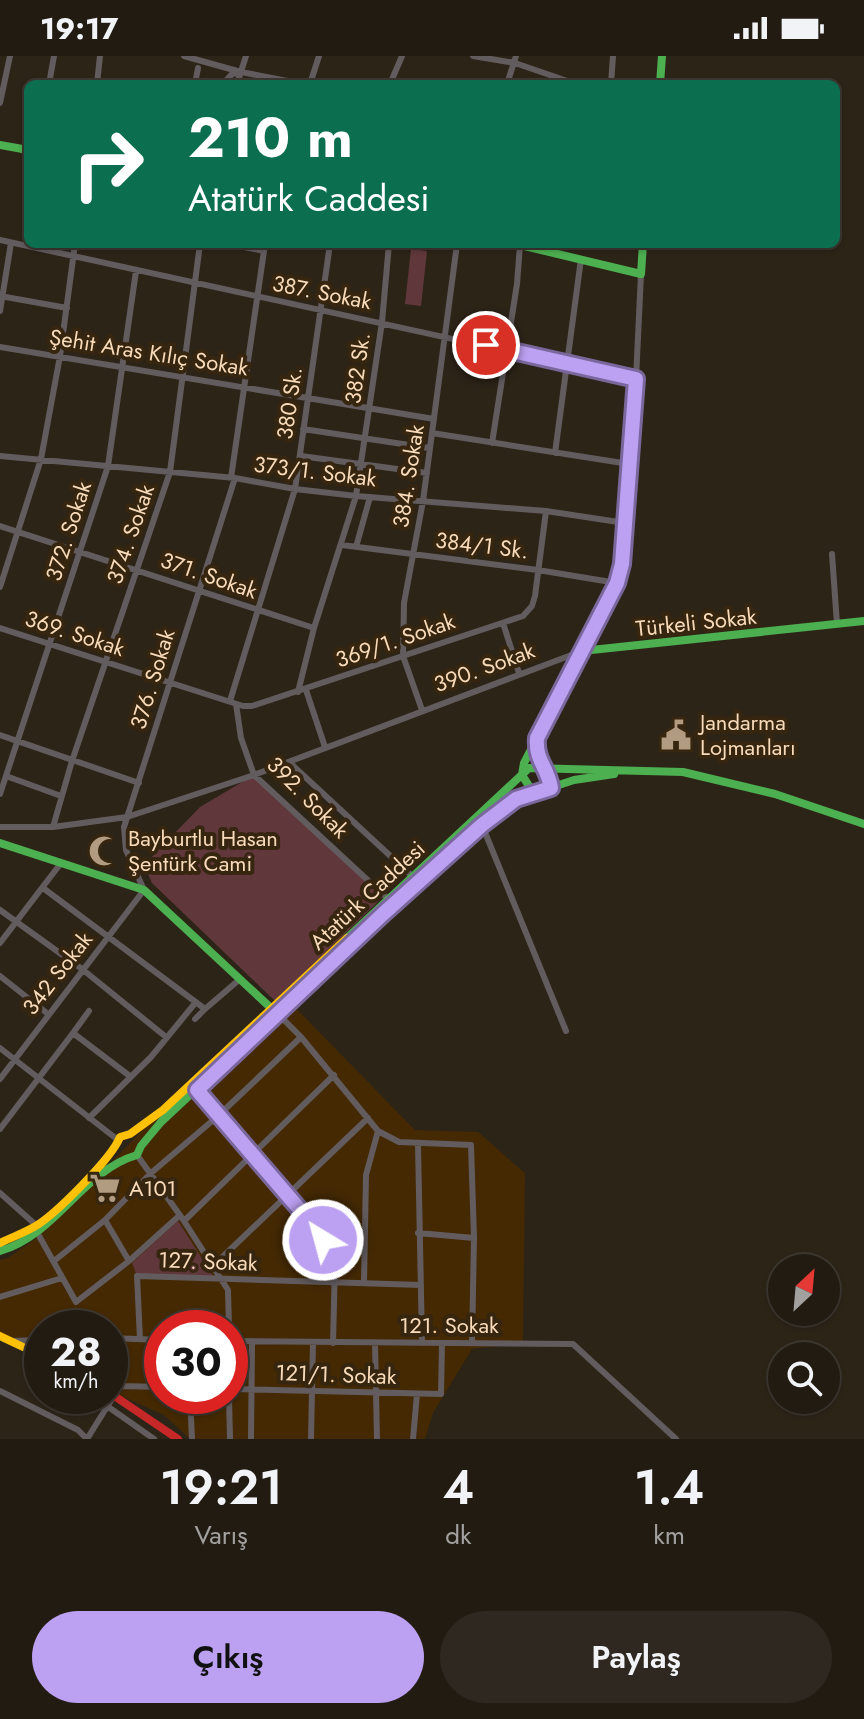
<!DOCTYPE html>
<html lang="tr">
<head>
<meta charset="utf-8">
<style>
  :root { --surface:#221b12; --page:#2e2820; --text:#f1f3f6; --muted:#a2a19f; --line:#3f3932; --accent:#bca0f2 }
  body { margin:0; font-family:Jost,sans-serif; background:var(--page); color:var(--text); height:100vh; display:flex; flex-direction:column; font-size:30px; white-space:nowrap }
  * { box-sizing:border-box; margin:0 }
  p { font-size:26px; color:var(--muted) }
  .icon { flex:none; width:44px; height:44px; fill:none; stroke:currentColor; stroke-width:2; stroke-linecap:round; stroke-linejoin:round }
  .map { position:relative; height:1383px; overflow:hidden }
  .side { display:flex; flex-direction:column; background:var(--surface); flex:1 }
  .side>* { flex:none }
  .banner { position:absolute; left:24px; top:24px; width:816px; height:168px; border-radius:12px; box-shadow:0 2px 6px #0004,0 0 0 2px var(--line); background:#0b6e4f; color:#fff; overflow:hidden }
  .needle { width:52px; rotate:26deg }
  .tools { position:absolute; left:768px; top:1198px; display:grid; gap:16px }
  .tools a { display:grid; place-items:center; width:72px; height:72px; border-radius:50%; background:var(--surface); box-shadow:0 2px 6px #0004,0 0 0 2px var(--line); font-size:40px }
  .speed { position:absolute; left:24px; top:1254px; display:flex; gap:16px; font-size:40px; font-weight:700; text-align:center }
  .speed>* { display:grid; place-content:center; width:104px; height:104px; border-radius:50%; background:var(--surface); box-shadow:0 2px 6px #0004,0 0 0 2px var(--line); line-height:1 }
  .speed small { font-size:20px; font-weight:400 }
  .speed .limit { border:12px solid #d22; background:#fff; color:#111 }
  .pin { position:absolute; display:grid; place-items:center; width:68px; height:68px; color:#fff; margin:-34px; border:4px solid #fff; border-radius:50%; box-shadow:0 2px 8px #0007 }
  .me { position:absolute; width:88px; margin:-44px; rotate:323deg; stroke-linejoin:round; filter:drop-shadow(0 0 6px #0008) }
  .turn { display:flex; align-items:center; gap:28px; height:168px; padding:0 32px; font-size:36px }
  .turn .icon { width:104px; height:104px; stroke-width:2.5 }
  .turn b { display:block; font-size:56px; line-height:68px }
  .eta { display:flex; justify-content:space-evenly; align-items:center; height:136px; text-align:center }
  .eta b { font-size:48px; font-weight:600; line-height:56px }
  .button { display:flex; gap:16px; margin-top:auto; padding:16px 32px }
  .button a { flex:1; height:92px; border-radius:48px; background:var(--accent); color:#111; font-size:32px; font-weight:600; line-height:92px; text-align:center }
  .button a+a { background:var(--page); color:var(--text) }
  .status { display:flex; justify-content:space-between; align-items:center; height:56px; padding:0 40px; background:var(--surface); direction:ltr }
  .status svg { height:22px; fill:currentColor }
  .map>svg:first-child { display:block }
  .built { fill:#442903; fill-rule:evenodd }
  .green { fill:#60383c }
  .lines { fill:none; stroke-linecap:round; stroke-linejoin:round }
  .street { stroke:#635c5f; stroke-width:6 }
  .fast { stroke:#4caf50; stroke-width:8 }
  .slow { stroke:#ffc107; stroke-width:8 }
  .jam { stroke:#c62828; stroke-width:8 }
  .route-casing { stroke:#7a689d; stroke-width:20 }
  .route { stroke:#bca0f2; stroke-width:14 }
  .labels { text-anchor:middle; stroke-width:8; stroke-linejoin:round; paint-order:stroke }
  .street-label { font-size:22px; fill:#f8dbba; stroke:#36250f }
  .poi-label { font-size:22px; fill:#f8dbba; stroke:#36250f; text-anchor:start }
</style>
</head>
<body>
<div class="status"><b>19:17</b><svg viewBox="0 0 49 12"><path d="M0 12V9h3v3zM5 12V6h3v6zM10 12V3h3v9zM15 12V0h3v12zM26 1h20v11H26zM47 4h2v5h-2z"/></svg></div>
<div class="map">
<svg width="864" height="1383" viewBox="0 0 864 1383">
  <rect width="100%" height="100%" fill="#2d2418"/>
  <path class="built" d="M286,942L415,1074L478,1076L525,1117L523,1287L472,1293L433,1357L425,1383H190L164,1359L110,1335V1272H42V1304L0,1282V1204L8,1202L38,1181L181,1035ZM162,1272H230V1340H162Z"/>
  <path class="green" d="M411,193L427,195L421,250L405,248Z
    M254,719L384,840L275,945L152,827L144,809L200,751Z
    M178,1165L215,1223L137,1220L132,1207Z"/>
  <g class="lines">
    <path class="street" d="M184,0L241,16L303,28
      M473,0L515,7L576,28
      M49,28L54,0
      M97,28L100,0
      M195,28L198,12
      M223,28L232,18L238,17
      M237,28L246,0
      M310,28L319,0
      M390,28L402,0
      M507,28L516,0
      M611,28L613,0
      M0,47L10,0
      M0,184L636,323
      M229,188L264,195
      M0,240L67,252
      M0,255L11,187
      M0,291L434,363
      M303,373L429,392
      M432,377L629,408
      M492,387L517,228L520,189
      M555,397L581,203
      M0,400L235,422L295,433L356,440L546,455L625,467
      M301,400L427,417
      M231,422L265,188
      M0,470L314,572
      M342,489L538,514L617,527
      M356,491L370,441
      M832,498L837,568
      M0,531L41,403L60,300L75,188
      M503,567L519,617
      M0,572L243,650H252L523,560L532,550L535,540L546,455
      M306,634L325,691
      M298,636L314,572L356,440L382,266L389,188
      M230,645L295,433L330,188
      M236,648L241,682L254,719L387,842
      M422,654L403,600L404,547L423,445L457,188
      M0,679L139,727
      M289,706L413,821
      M6,720L61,740
      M0,738L108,410L136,215
      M482,769L566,975
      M0,771H53L127,761L254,719L582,595L617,527L622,508L636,323L641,218
      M53,771L72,705L170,416L200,188
      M43,832L205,953L240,923
      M0,854L82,913L166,981
      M0,887L61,807
      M0,920L48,958
      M277,957L301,981L378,1075L399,1086L471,1089L474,1182L472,1287
      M195,963L205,953
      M73,977L89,955
      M0,992L118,1084
      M0,1023L144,834L126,794L124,771L235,422
      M197,1034L313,1169L335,1207L333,1287
      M89,1062L151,1001L196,946
      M0,1073L73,977L131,1021
      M418,1088L422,1287
      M137,1099L184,1165L228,1234L229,1272
      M0,1137L37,1170
      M105,1164L129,1205
      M184,1165L334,1019
      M418,1177L474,1182
      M38,1178L76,1246L129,1205L180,1159
      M54,1205L105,1164L151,1117L218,1060L301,981
      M213,1210L368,1062
      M364,1226L366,1119L378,1075
      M0,1241L62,1222
      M110,1282L162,1284
      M119,1282L120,1330
      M140,1283L137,1220L421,1229
      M12,1285L42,1284
      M230,1285L573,1288L676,1383
      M375,1287L377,1383
      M230,1333L441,1338L442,1288
      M0,1335L78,1374L87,1383
      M190,1340L192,1383
      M229,1340L230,1383
      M107,1350L154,1383
      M87,1383L120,1330L162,1331
      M251,1383L252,1286
      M311,1383L313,1286
      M413,1383L417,1338"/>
    <path class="fast" d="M660,28L662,0
      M0,89L28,94
      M516,188L641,218L643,188
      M536,687L538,699L551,732
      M534,738L522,719L524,707L582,595L864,565
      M0,787L144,834L272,953
      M347,882L529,712L683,716L775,738L864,768
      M0,1195C56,1179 82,1115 137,1099L141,1090L161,1066L384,857L492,760L516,743L574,724L614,718"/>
    <path class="slow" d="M0,1187C11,1182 23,1177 34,1171C54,1160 112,1102 120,1081L130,1078L163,1054L347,882
      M0,1280L42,1300"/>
    <path class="jam" d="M110,1337L178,1383"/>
  </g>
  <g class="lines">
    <g class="route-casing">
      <path id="route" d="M323,1184L313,1169L197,1034L384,857L482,769L516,743L551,732C548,711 535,705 537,682L617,527L622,508L636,323L486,289"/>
    </g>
    <use href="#route" class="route"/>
  </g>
  <defs>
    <g id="civic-bare" transform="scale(2.4)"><path d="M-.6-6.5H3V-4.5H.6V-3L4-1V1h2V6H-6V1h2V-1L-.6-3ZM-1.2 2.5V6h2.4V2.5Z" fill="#b19b81" stroke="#36250f" stroke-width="2.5" paint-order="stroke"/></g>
    <g id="mosque-bare" transform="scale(2.4)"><path d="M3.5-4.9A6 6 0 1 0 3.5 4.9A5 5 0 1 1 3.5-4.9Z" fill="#b19b81" stroke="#36250f" stroke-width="2.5" paint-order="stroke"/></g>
    <g id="supermarket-bare" transform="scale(2.4)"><path d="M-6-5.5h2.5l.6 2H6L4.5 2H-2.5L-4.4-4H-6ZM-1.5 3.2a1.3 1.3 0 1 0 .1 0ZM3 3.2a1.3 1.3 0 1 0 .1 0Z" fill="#b19b81" stroke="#36250f" stroke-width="2.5" paint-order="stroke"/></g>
  </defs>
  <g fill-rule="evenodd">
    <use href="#civic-bare" x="676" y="679"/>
    <use href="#mosque-bare" x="104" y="795"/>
    <use href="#supermarket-bare" x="105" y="1132"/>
  </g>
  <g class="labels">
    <g class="street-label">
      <text transform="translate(322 236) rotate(11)" y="8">387. Sokak</text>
      <text transform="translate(149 296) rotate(9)" y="8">Şehit Aras Kılıç Sokak</text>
      <text transform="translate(357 312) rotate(-82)" y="8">382 Sk.</text>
      <text transform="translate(289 347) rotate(-82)" y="8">380 Sk.</text>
      <text transform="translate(315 415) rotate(7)" y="8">373/1. Sokak</text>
      <text transform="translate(408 420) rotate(-81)" y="8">384. Sokak</text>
      <text transform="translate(68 475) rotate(-72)" y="8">372. Sokak</text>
      <text transform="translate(130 478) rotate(-71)" y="8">374. Sokak</text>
      <text transform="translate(482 489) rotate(7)" y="8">384/1 Sk.</text>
      <text transform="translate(209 519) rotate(19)" y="8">371. Sokak</text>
      <text transform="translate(696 566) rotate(-6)" y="8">Türkeli Sokak</text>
      <text transform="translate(75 577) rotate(18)" y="8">369. Sokak</text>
      <text transform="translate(395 584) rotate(-19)" y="8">369/1. Sokak</text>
      <text transform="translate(484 611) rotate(-20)" y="8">390. Sokak</text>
      <text transform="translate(152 623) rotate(-73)" y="8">376. Sokak</text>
      <text transform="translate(308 741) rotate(45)" y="8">392. Sokak</text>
      <text transform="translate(367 839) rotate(-43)" y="8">Atatürk Caddesi</text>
      <text transform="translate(57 917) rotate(-52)" y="8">342 Sokak</text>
      <text transform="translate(208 1205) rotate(2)" y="8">127. Sokak</text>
      <text x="449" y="1277">121. Sokak</text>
      <text transform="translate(336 1318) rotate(2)" y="8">121/1. Sokak</text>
    </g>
    <g class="poi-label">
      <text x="700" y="674">Jandarma<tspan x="700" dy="25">Lojmanları</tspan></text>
      <text x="128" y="790">Bayburtlu Hasan<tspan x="128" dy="25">Şentürk Cami</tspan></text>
      <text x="129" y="1140">A101</text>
    </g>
  </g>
</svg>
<div class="tools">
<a><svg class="needle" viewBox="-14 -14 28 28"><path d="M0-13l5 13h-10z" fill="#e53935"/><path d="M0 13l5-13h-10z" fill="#a2a19f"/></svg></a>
<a><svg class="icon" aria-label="search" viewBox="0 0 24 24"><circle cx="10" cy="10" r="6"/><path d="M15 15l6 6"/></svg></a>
</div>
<div class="speed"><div>28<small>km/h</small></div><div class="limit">30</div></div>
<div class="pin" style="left:486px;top:289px;background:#d93025"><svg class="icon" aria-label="arrive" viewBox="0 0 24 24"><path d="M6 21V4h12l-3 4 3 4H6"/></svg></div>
<svg class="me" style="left:323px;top:1184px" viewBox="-20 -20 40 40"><circle r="17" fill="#bca0f2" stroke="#fff" stroke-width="3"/><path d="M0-11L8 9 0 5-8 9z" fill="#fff"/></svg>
<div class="banner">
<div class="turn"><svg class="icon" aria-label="right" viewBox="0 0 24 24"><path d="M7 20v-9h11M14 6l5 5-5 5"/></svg><div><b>210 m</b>Atatürk Caddesi</div></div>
</div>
</div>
<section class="side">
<div class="eta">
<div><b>19:21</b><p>Varış</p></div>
<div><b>4</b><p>dk</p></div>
<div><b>1.4</b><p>km</p></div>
</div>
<div class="button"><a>Çıkış</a><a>Paylaş</a></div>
</section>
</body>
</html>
